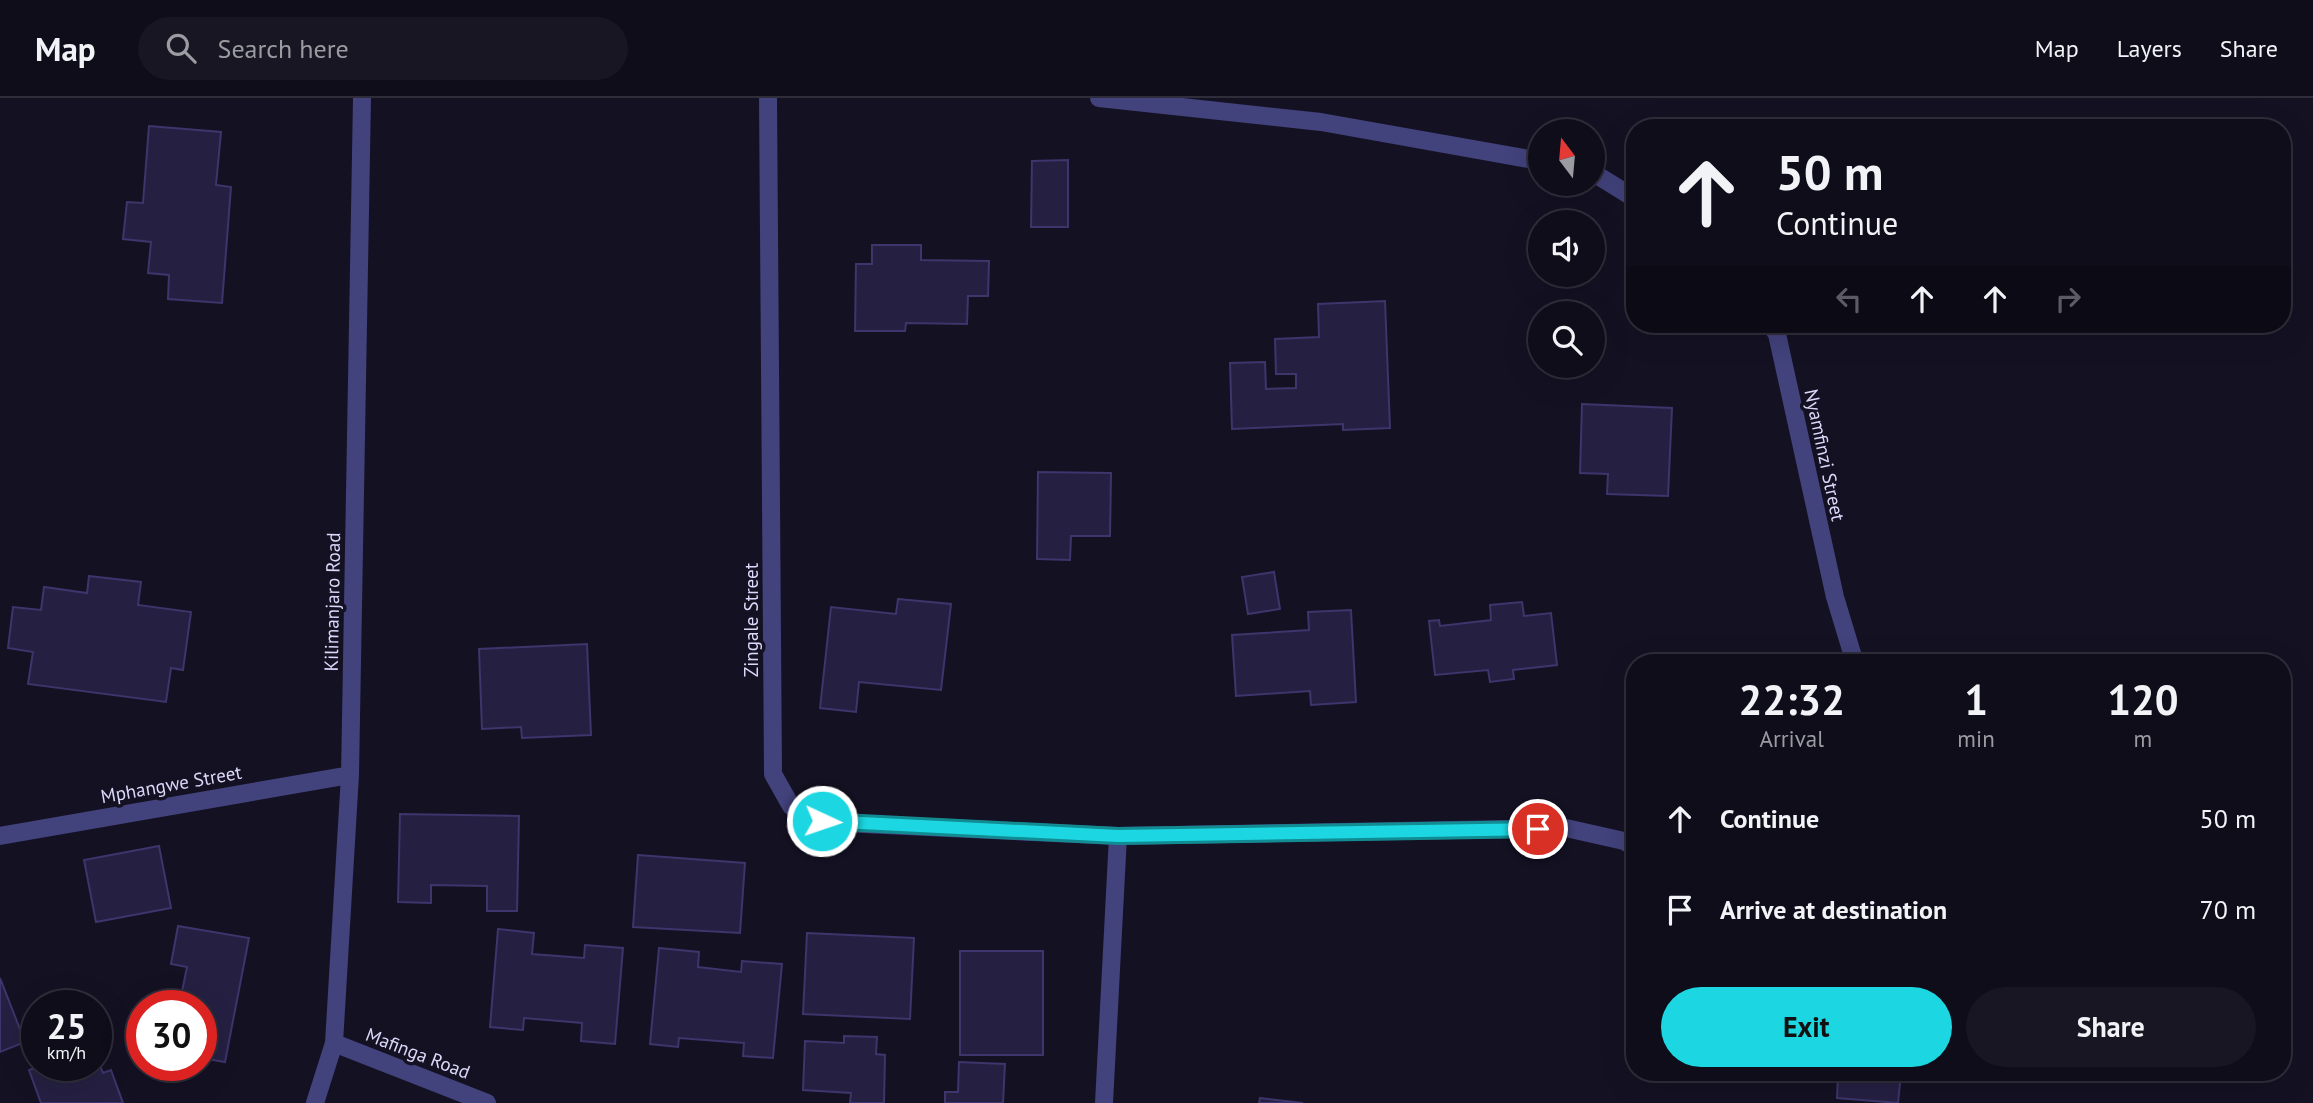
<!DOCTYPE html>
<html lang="en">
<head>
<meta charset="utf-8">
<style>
  :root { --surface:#0f0d1a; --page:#181623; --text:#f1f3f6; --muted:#9b9ca2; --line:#2f2d39; --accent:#1cd7e2 }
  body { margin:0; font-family:"PT Sans",sans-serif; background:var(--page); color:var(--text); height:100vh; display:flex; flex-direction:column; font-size:26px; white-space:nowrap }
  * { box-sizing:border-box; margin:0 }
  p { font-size:23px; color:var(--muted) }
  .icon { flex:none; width:38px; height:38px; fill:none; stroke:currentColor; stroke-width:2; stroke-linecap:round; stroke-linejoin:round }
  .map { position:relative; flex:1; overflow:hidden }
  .drawer { position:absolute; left:1626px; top:556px; width:665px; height:427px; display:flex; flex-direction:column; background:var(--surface); border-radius:28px; box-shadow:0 7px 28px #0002,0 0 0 2px var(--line) }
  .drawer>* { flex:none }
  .guide { position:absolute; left:1626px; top:21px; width:665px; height:214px; border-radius:28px; box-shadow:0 7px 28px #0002,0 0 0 2px var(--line); background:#0f0d1a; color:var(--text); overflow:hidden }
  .needle { width:46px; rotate:344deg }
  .controls { position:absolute; left:1528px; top:21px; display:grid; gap:14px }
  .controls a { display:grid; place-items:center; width:77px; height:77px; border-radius:50%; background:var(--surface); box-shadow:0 7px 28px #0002,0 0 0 2px var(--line); font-size:35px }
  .speed { position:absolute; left:21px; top:892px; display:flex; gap:14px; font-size:35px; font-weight:700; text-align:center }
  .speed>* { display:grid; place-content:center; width:91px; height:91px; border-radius:50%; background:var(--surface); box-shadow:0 7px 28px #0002,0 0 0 2px var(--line); line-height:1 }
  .speed small { font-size:18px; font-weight:400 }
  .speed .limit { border:10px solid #d22; background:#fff; color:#111 }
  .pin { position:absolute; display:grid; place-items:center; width:60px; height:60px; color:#fff; margin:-30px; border:4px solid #fff; border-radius:50%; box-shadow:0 2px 7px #0007 }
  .me { position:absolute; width:77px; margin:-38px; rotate:93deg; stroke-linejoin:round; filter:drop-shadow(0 0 5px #0008) }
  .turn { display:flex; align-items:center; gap:24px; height:147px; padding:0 35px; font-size:32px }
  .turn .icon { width:91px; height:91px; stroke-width:2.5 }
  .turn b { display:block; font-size:49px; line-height:60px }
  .lanes { display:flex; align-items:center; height:66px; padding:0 35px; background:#0003; justify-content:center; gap:35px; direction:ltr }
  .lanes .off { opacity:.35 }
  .eta { display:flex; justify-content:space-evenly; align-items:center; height:119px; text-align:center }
  .eta b { font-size:42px; font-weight:600; line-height:49px }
  .cta { display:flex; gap:14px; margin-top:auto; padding:14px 35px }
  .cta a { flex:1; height:80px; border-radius:42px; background:var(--accent); color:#111; font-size:28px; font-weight:600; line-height:80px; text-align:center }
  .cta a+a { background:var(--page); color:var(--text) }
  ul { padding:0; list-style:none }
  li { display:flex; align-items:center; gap:21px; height:91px; padding:0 35px }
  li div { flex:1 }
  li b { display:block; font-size:26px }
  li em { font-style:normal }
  header { display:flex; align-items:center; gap:42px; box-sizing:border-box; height:98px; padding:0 35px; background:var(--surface); border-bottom:2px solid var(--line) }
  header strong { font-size:33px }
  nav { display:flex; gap:38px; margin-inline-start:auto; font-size:24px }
  .search { width:490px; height:63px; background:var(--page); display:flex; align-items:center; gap:18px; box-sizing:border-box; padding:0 24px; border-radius:38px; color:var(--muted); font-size:26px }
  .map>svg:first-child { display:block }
  .building { fill:#252042; stroke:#3d356b; stroke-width:2 }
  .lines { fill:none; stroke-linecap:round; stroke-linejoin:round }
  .minor { stroke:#42427c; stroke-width:18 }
  .route-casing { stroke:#128c93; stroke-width:18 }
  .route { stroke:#1cd7e2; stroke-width:12 }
  .labels { text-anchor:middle; stroke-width:7; stroke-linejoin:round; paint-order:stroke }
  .street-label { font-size:19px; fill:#dbd8fa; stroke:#141123 }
</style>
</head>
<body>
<header>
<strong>Map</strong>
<div class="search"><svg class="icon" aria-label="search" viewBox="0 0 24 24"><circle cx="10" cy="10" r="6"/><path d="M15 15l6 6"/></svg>Search here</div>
<nav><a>Map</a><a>Layers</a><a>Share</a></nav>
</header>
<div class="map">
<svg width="2313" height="1005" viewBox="0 0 2313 1005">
  <rect width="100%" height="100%" fill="#141123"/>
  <path class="building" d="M149,28L221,34L216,87L231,89L222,205L168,201L169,177L148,175L151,144L123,141L127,104L143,105Z
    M1068,62V129H1031L1032,63Z
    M872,147H921V162L989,163L988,198H968L967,226L906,225L905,233H855L856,166H872Z
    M1385,203L1390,330L1343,332V326L1232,331L1230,265L1265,264L1266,291L1296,290V276H1276L1275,241L1319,239L1318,206Z
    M1582,306L1672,310L1668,398L1607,396L1608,376L1580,375Z
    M1038,374L1111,375L1110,438H1071L1070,462L1037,461Z
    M1274,474L1280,511L1248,516L1242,479Z
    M89,478L141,484L138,507L191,514L183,572L171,570L166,604L28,586L33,554L8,550L13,509L41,512L44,489L87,495Z
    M898,501L951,506L941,592L859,584L856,614L820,610L831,509L896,516Z
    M1522,504L1524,518L1551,515L1557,567L1513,572L1514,581L1490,584L1488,572L1435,577L1429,523L1439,522L1440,528L1491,522L1490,507Z
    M1351,512L1356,604L1311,607L1310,593L1236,598L1232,537L1309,532L1308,514Z
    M587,546L591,637L522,640L521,629L482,631L479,551Z
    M400,716L519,718L517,813H487V788L431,787V805L398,804Z
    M159,748L171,810L96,824L84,762Z
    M638,757L745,765L740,835L633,829Z
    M178,828L249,840L225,964L201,960V908H179L187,869L171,866Z
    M498,831L534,835L532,856L584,860L585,847L623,850L615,946L581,943L582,925L524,920L523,932L490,929Z
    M807,835L914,840L910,921L803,916Z
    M659,850L699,854L698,869L741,874L742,863L782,866L773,960L743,958L744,945L679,940L678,949L650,946Z
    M960,853H1043V957H960Z
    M0,880L25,944L0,954Z
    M844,938L877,939L876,956L885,957L884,1005H850L851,995L803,992L805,943L844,945Z
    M96,958L103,975L111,972L123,1005H41L29,972L41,968H96Z
    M959,964L1005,966L1003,1005H945V994H958Z
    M1826,975H1901L1898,1005L1837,1000L1838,977Z
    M1260,1000L1303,1005H1259Z"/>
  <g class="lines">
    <path class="minor" d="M768,0L773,676L791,708L822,724L1118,738L1566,730L1624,743L1634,749
      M1099,0L1321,24L1540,63
      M1592,74L1634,100
      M1770,226L1777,236L1835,499L1855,565
      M0,738L350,677
      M334,945L487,1005
      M315,1005L334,945L350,677L362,0
      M1104,1005L1118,738"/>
  </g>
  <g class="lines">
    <g class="route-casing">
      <path id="route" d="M822,723L1118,738L1538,731"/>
    </g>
    <use href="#route" class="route"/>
  </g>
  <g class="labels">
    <g class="street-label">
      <text transform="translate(1825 357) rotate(78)" y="7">Nyamfinzi Street</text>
      <text transform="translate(332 504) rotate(-89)" y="7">Kilimanjaro Road</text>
      <text transform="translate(751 522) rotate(-90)" y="7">Zingale Street</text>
      <text transform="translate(171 686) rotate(-10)" y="7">Mphangwe Street</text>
      <text transform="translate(418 955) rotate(21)" y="7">Mafinga Road</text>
    </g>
  </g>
</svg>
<div class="controls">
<a><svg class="needle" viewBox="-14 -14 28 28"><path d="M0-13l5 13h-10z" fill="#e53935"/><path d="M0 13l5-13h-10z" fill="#9b9ca2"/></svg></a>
<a><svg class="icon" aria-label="sound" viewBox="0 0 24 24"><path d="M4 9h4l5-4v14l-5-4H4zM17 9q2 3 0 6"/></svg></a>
<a><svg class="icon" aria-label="search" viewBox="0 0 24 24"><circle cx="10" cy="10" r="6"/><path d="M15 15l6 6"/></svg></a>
</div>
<div class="speed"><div>25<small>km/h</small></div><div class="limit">30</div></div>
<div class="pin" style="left:1538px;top:731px;background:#d93025"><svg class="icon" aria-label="arrive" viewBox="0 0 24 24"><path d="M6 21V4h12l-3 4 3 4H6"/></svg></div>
<svg class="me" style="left:822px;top:723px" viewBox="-20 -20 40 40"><circle r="17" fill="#1cd7e2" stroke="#fff" stroke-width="3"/><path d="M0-11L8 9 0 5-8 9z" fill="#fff"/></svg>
<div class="guide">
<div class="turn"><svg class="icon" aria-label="ahead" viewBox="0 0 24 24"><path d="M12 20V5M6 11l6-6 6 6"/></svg><div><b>50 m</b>Continue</div></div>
<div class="lanes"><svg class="icon off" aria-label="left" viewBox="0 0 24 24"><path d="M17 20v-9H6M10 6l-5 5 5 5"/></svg><svg class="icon" aria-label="ahead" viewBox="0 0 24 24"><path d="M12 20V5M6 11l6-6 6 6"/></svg><svg class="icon" aria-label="ahead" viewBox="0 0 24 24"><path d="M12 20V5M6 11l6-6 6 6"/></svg><svg class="icon off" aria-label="right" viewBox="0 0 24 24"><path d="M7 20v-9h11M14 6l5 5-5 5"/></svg></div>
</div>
<section class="drawer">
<div class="eta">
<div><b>22:32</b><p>Arrival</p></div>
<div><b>1</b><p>min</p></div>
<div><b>120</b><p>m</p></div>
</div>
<ul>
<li><svg class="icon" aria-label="ahead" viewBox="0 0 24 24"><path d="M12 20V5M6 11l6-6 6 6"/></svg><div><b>Continue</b></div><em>50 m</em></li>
<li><svg class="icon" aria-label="arrive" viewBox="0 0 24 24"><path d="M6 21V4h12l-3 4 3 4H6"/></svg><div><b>Arrive at destination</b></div><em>70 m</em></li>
</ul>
<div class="cta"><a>Exit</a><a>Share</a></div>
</section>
</div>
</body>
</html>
